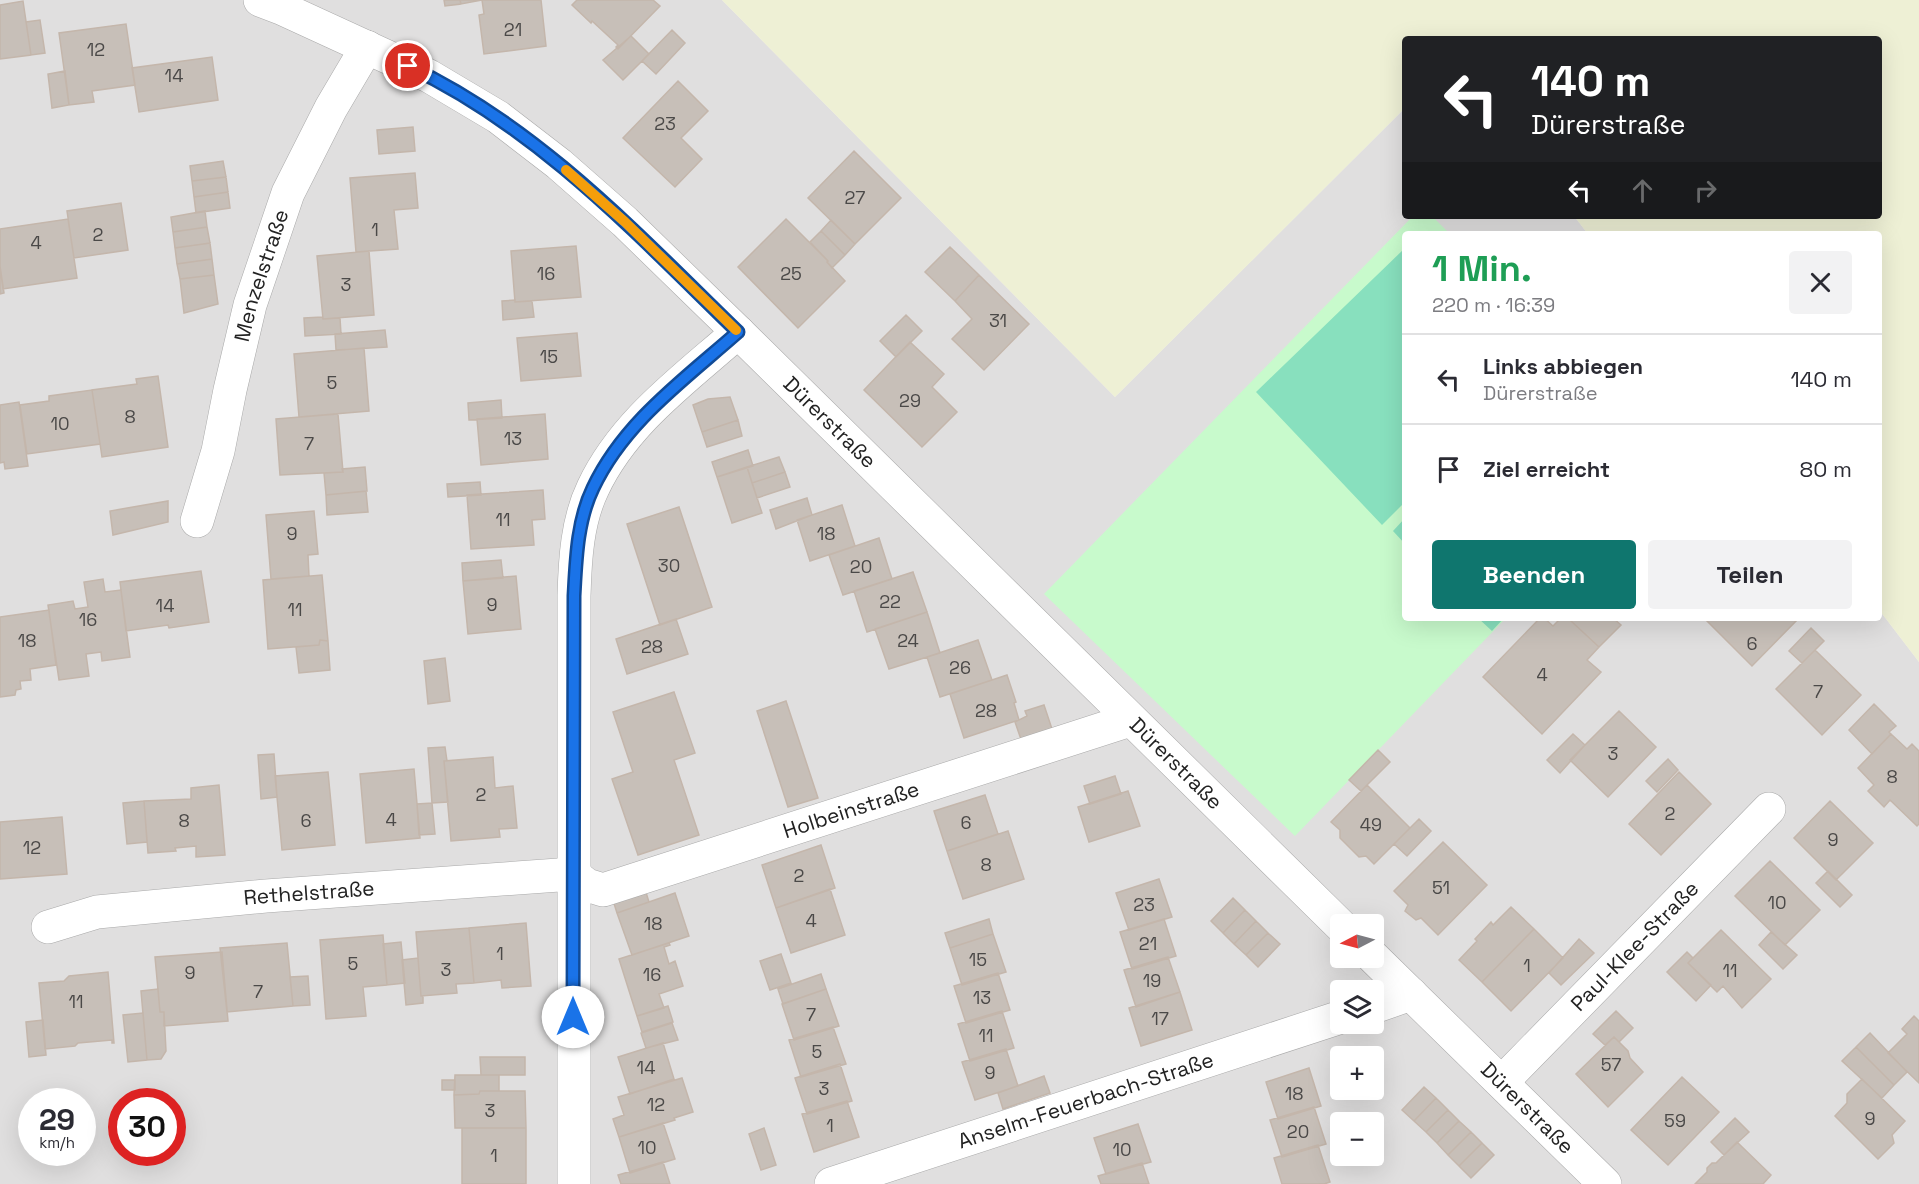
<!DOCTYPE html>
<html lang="de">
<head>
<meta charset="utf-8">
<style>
  :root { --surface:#fff; --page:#f2f2f3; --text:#2b2b33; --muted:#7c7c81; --line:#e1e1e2; --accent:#0f766e }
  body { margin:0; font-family:"Space Grotesk",sans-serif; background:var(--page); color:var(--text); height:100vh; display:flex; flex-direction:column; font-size:22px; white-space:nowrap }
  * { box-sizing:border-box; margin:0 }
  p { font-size:20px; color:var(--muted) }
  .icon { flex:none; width:33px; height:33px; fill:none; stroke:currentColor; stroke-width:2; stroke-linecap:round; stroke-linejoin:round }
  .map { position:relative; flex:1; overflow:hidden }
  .panel { position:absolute; left:1402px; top:231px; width:480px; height:390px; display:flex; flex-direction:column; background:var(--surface); border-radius:6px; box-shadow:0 6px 24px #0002 }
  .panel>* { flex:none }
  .banner { position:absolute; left:1402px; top:36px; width:480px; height:183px; border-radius:6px; box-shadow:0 6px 24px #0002; background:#202124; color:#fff; overflow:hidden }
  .needle { width:39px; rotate:264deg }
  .fabs { position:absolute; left:1330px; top:914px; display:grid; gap:12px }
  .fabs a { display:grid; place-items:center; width:54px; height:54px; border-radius:6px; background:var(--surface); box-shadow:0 6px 24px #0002; font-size:30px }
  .speed { position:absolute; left:18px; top:1088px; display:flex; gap:12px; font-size:30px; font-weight:700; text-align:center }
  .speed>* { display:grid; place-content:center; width:78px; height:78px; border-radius:50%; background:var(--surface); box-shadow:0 6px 24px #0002; line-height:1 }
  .speed small { font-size:15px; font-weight:400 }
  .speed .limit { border:9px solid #d22; background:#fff; color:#111 }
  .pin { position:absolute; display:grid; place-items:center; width:51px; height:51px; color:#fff; margin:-26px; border:3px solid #fff; border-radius:50%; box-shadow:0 2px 6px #0007 }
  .me { position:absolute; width:66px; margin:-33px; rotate:0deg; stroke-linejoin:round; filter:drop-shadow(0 0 4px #0008) }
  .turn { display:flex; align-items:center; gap:21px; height:126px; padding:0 30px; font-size:27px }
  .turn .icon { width:78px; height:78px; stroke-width:2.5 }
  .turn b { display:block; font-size:42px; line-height:51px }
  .lanes { display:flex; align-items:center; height:57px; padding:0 30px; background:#0003; justify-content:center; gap:30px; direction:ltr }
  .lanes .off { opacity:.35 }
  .round { display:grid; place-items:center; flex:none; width:63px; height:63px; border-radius:6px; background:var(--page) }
  .overview { display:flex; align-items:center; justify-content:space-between; height:102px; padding:0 30px }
  h1 { font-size:36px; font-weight:700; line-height:45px; color:#1e9e55 }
  .primary-button { display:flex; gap:12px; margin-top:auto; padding:12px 30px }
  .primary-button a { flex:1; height:69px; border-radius:6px; background:var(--accent); color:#fff; font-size:24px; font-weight:700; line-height:69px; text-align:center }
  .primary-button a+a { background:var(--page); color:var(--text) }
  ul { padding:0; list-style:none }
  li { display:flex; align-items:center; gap:18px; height:90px; padding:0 30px; border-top:2px solid var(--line) }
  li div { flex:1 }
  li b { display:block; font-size:22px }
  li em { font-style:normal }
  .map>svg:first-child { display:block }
  .residential { fill:#e0dfdf; fill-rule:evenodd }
  .farmland { fill:#eef0d5 }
  .park { fill:#c8facc }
  .pitch { fill:#88e0be }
  .building { fill:#c7bfb8; stroke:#c4b6ab; stroke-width:1.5 }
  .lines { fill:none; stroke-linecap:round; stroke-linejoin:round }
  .minor-casing { stroke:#a9a9a9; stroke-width:34 }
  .minor { stroke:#fff; stroke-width:33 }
  .route-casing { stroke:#114b97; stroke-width:15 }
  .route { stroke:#1a73e8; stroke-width:10 }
  .slow { stroke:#f59e0b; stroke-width:10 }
  .labels { text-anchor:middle; stroke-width:5; stroke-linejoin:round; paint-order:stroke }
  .number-label { font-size:18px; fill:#4b4948 }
  .street-label { font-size:21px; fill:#222; stroke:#fff }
</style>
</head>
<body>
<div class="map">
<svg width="1919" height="1184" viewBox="0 0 1919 1184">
  <rect width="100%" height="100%" fill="#f2efe9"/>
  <path class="residential" d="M0,0H722L1115,397L1405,108L1406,216H1574L1588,234H1406V618H1880V611L1919,662V1184H0ZM1341,924H1374V957H1341ZM1341,990H1374V1023H1341ZM1341,1056H1374V1089H1341ZM32,1101H82V1152H32ZM122,1101H172V1152H122ZM1341,1122H1374V1155H1341Z"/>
  <path class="farmland" d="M722,0H1919V662L1880,611V234H1588L1574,216H1880V39H1406L1405,108L1115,397Z"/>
  <path class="park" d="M1413,216H1432L1450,234H1406V618H1506L1295,836L1044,594Z"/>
  <path class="pitch" d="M1405,248V502L1382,525L1256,392Z
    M1405,518V544L1393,531Z
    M1478,618H1504L1492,631Z"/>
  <path class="building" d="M444,0H460L461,4L445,6Z
    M460,0H482L461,4Z
    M482,0H541L546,46L484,54L479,15L484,14Z
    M577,0H653L660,6L618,49L616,47L618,45L592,21L591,23L572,5Z
    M23,1L31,55L0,59V5Z
    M40,20L45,53L31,55L26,22Z
    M126,24L135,85L92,91L94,102L69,105L59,33Z
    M672,30L685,43L656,74L642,61Z
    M631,36L649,54L623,80L603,60Z
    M212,57L218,100L139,112L132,68Z
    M65,71L69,105L52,108L48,74Z
    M678,81L708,111L681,138L702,159L675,187L623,138Z
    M413,127L415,151L379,154L377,130Z
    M854,151L901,198L855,244L808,198Z
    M223,161L226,177L192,181L190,166Z
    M415,173L418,208L394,210L398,249L356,252L350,178Z
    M226,177L228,192L194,197L192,181Z
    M228,192L230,208L196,213L194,197Z
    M121,203L128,250L74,258L67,211Z
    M205,211L207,227L173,232L171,217Z
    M68,219L77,278L3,289L0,266V229Z
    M786,219L828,261L827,262L845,281L798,328L738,267Z
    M831,220L855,244L845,255L821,231Z
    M207,227L210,243L175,248L173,232Z
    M821,231L845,255L832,268L827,262L828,261L810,242Z
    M210,243L212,259L177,264L175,248Z
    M576,246L581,297L515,302L511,251Z
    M950,247L979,275L955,301L925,272Z
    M369,251L374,315L323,319L317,256Z
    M212,259L214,275L180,279L177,264Z
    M0,266L4,293L0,294Z
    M214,275L218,304L184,313L180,279Z
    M979,275L1029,324L984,370L952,339L972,319L955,301Z
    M515,300V302L532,301L534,317L503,320L502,301Z
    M906,315L922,331L896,357L880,341Z
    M322,317L323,319L340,318L341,334L305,336L304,318Z
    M385,330L387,347L336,350L335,334Z
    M577,333L581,376L521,381L517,338Z
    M910,342L944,374L932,387L957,412L922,447L864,390Z
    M364,348L369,411L299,417L294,354Z
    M158,376L168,447L102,457L92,390L137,384L136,379Z
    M92,390L100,444L27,454L20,405L49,401V396Z
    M730,397L738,420L702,432L693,405L708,399Z
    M501,400L502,418L469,420L468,403Z
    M19,402L28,466L5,469L4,462L0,463V405Z
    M338,414L343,472L280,475L276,419Z
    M545,414L548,459L481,465L477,419Z
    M738,420L742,436L707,447L702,432Z
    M748,450L753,466L717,477L712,462Z
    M779,457L785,472L752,483L747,467Z
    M365,467L367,491L326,495L324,473L343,472L342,469Z
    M747,467L762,513L732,523L717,477Z
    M785,472L790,487L757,498L752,483Z
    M480,482L481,495L448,497L447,484Z
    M543,490L545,519L532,520L534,545L471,549L467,495Z
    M366,491L368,512L327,515L326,495Z
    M807,498L812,515L776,529L770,510Z
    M168,501V522L113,535L110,511Z
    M842,505L855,546L810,561L797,520Z
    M679,507L712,607L660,625L627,524Z
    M314,511L318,554L308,555L309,576L271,579L266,515Z
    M879,538L892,579L843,595L829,555Z
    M501,560L503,578L463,581L462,563Z
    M201,571L209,622L169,628L168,625L126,631L120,582Z
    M913,572L927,612L867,632L854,591Z
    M322,575L328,641L320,640L319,645L268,649L263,580Z
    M516,576L521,629L468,634L463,581Z
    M103,579L105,592L121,590L130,657L102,661L101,652L86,654L89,676L59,680L48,605L73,601L75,609L88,607L84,582Z
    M49,610L56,665L30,669L31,680L20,681L21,689L16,690L15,695L0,697V617Z
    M927,612L940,653L889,669L875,629Z
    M1540,618H1544L1553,626L1561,618H1571L1570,620L1599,647L1587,660L1601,672L1542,734L1483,677Z
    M1571,618H1613L1621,625L1599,647L1570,620Z
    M1710,618H1799L1752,666L1707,621Z
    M676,619L688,654L627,674L616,639Z
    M1811,628L1824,641L1802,663L1789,651Z
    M320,640L328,641L330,670L299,673L296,647L319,645Z
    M978,640L992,680L940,697L927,657Z
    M1815,650L1861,695L1822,735L1776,689Z
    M445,658L450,701L428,704L424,661Z
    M1007,675L1016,702L1014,703L1019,720L964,738L950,694Z
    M674,692L695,753L674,760L699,835L638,855L612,779L633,772L613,712Z
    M786,701L818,798L788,807L757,711Z
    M1874,704L1896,726L1889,732L1891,734L1872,754L1849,730Z
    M1044,705L1054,735L1023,745L1015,722L1027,716L1025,711Z
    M1619,711L1656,747L1608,797L1570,760Z
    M1573,734L1585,745L1560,773L1547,760Z
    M1891,734L1907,749L1912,744L1919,751V824L1917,826L1890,800L1884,807L1868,791L1874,785L1858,768Z
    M445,747L447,761H444L448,802L432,803L428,748Z
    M1378,750L1390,762L1361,791L1349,780Z
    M274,754L277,797L261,799L258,755Z
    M493,757L495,788L513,786L517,828L499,829L500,837L451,841L444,761Z
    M1668,759L1678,770L1657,792L1646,781Z
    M414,769L420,838L366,843L360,774Z
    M328,772L335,845L282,850L275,776Z
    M1679,772L1711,804L1661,855L1629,824Z
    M1115,776L1121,794L1090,804L1084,786Z
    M219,785L225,855L196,857V846L175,848L176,851L148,853L144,801L191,799V788Z
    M1367,785L1410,828L1374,864L1366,856L1359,857L1340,838V830L1331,822Z
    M1128,791L1140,826L1089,842L1078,807Z
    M985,795L998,834L947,851L934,811Z
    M144,801L147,842L127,844L123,803Z
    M1830,801L1873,843L1836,880L1794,838Z
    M432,803L435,834L419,835L417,804Z
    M62,817L67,874L0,879V822Z
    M1419,819L1431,831L1407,856L1394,844Z
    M1008,831L1024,879L963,899L947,851Z
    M1443,842L1487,885L1438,935L1421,918L1416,920L1405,911L1408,905L1394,891Z
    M821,845L835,888L776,908L762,865Z
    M1770,861L1820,910L1785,945L1735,896Z
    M1828,871L1852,895L1840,907L1816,883Z
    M1159,879L1172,917L1129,930L1116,893Z
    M644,886L649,902L617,913L612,897Z
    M830,889L845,935L791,953L776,908Z
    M675,893L689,936L632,955L617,913Z
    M1233,898L1245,910L1223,933L1211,921Z
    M1511,907L1534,929L1482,982L1459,960L1477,941L1475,939L1491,922L1493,925Z
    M1245,910L1256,921L1234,944L1223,933Z
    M989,919L993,934L950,948L945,933Z
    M1164,919L1176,956L1132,969L1120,932Z
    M1256,921L1268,933L1246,955L1234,944Z
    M526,923L531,986L502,988L501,980L474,983L469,928Z
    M469,928L474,983L456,984L457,993L421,996L416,932Z
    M1534,929L1563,958L1511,1011L1482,982Z
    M1721,930L1771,979L1742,1008L1723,986L1717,992L1688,963Z
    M1771,932L1797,955L1783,969L1759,945Z
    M1268,933L1280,944L1258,967L1246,955Z
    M993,934L1006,972L962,985L950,948Z
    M383,935L387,985L363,987L366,1016L326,1019L320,940Z
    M1579,939L1594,953L1561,985L1549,973Z
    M401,942L405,983L387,985L383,944Z
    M287,943L293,1006L227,1012L220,948Z
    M669,943L670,945L664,947L669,964L675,961L683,986L659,994L664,1008L637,1016L619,959Z
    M222,952L228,1021L164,1026V1012H160L155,957Z
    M1687,952L1693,958L1688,963L1711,985L1696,1001L1667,972Z
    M781,954L791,983L770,990L760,961Z
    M1168,957L1180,992L1136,1007L1124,970Z
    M418,958L421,996H423V1003L406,1005L402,960Z
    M108,972L114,1043H112V1040L78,1043L75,1046L45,1049L39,983L64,981L69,976Z
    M998,973L1010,1010L966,1023L954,986Z
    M821,974L826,989L783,1004L778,989Z
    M308,976L310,1005L293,1006L290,977Z
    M158,989L160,1012H164L166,1051L161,1059L147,1060L141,991Z
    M826,989L839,1026L794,1040L782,1004Z
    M1180,992L1192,1030L1141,1046L1129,1008Z
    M668,1006L673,1022L642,1032L637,1016Z
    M1002,1011L1014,1048L970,1061L958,1024Z
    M1616,1011L1633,1028L1619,1042L1614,1037L1605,1045L1593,1034Z
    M143,1013L147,1060L128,1062L123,1015Z
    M1914,1016L1919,1021V1083L1888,1053L1907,1034L1902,1029Z
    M43,1020L46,1055L29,1057L26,1022Z
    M672,1023L678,1040L646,1048L641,1033Z
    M833,1027L846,1064L801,1077L789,1040Z
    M1870,1033L1907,1072L1894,1085L1856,1047Z
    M1614,1037L1628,1051L1630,1058L1643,1072L1608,1107L1576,1074Z
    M663,1043L674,1079L630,1094L618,1057Z
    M1856,1047L1894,1085L1882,1098L1842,1061Z
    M1006,1049L1018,1086L975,1100L962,1062Z
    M480,1057H525V1075H481Z
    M840,1064L852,1101L807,1114L795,1078Z
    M1309,1068L1321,1106L1278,1119L1266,1082Z
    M455,1075H499V1091H480L479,1094L454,1095Z
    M1044,1076L1050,1093L1003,1109L998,1093Z
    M1682,1077L1719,1112L1668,1165L1631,1130Z
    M682,1078L693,1112L674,1118L675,1120L619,1137L613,1119L624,1115L618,1097Z
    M1862,1079L1905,1121L1892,1135L1894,1143L1878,1159L1835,1116L1847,1103V1094Z
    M442,1080H455V1090H442Z
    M1424,1087L1436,1098L1414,1121L1402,1110Z
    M480,1091H525L526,1128H455L454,1095L479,1094Z
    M1436,1098L1448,1110L1426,1132L1414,1121Z
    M847,1101L859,1137L814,1152L802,1114Z
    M1314,1107L1326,1144L1282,1157L1270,1120Z
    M1448,1110L1459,1121L1437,1143L1426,1132Z
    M1735,1118L1749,1132L1724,1155L1711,1142Z
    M1459,1121L1471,1132L1448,1155L1437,1143Z
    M663,1123L675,1159L630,1173L619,1137Z
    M1138,1124L1151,1162L1106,1174L1094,1138Z
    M462,1128H526V1184H462Z
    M764,1128L776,1165L761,1170L749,1134Z
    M1471,1132L1482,1143L1459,1166L1448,1155Z
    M1737,1142L1771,1175L1763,1184H1695L1707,1172V1168L1712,1163H1716Z
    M1482,1143L1494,1155L1471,1178L1459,1166Z
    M1318,1145L1330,1182L1324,1184H1282L1274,1158Z
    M663,1162L670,1184H621L618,1175Z
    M1142,1163L1149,1184H1101L1098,1176Z"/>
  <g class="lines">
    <g class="minor-casing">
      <g id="minor">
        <path id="s1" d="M260,0L281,8L429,76L498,117L559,164L625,222L738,332L1341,926"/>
        <path id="s2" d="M197,521L218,451L230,390L250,305L288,193L331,108L367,47"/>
        <path id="s3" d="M48,927L97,912L266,896L573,874L587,885L603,890L1130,720"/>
        <path id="s4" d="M1373,957L1605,1184"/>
        <path d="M1374,1007L1411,994"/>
        <path id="s5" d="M1502,1082L1769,809"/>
        <path d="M574,1184V596C575,560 577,521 593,488C624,422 685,379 738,332"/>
        <path id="s6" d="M831,1184L1341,1017"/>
      </g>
    </g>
    <use href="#minor" class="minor"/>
  </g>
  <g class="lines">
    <g class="route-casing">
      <path id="route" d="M408,66C538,127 637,234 738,332C685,379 624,422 593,488C577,521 576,560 574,596L573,1017"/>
    </g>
    <use href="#route" class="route"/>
    <path class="slow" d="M566,170L625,222L736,330"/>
  </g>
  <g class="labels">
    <g class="number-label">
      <text x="513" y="36">21</text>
      <text x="96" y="56">12</text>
      <text x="174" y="82">14</text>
      <text x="665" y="130">23</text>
      <text x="855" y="204">27</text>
      <text x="375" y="236">1</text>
      <text x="98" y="241">2</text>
      <text x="36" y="249">4</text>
      <text x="546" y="280">16</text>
      <text x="791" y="280">25</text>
      <text x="346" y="291">3</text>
      <text x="998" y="327">31</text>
      <text x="549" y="363">15</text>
      <text x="332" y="389">5</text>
      <text x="910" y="407">29</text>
      <text x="130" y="423">8</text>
      <text x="60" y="430">10</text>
      <text x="513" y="445">13</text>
      <text x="309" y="450">7</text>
      <text x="503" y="526">11</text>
      <text x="292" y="540">9</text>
      <text x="826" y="540">18</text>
      <text x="669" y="572">30</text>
      <text x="861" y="573">20</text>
      <text x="890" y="608">22</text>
      <text x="492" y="611">9</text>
      <text x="165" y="612">14</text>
      <text x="295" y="616">11</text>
      <text x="88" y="626">16</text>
      <text x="27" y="647">18</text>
      <text x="908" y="647">24</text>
      <text x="1752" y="650">6</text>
      <text x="652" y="653">28</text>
      <text x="960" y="674">26</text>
      <text x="1542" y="681">4</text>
      <text x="1818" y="698">7</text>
      <text x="986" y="717">28</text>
      <text x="1613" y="760">3</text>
      <text x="1892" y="783">8</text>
      <text x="481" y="801">2</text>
      <text x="1670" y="820">2</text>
      <text x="391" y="826">4</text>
      <text x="184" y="827">8</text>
      <text x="306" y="827">6</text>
      <text x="966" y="829">6</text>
      <text x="1371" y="831">49</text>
      <text x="1833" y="846">9</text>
      <text x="32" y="854">12</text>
      <text x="986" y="871">8</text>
      <text x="799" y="882">2</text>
      <text x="1441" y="894">51</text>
      <text x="1777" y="909">10</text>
      <text x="1144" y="911">23</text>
      <text x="811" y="927">4</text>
      <text x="653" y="930">18</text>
      <text x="1148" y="950">21</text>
      <text x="500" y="960">1</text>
      <text x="978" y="966">15</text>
      <text x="353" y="970">5</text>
      <text x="1527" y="972">1</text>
      <text x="446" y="976">3</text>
      <text x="1730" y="977">11</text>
      <text x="190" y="979">9</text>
      <text x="652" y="981">16</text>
      <text x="1152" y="987">19</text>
      <text x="258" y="998">7</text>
      <text x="982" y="1004">13</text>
      <text x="76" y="1008">11</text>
      <text x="811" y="1021">7</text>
      <text x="1160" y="1025">17</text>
      <text x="986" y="1042">11</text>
      <text x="817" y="1058">5</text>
      <text x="1611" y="1071">57</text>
      <text x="646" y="1074">14</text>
      <text x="990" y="1079">9</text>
      <text x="824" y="1095">3</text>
      <text x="1294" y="1100">18</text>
      <text x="656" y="1111">12</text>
      <text x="490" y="1117">3</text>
      <text x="1870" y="1125">9</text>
      <text x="1675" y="1127">59</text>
      <text x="830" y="1132">1</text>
      <text x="1298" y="1138">20</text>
      <text x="647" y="1154">10</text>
      <text x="1122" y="1156">10</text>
      <text x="494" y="1162">1</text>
    </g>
    <g class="street-label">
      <text dy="7" stroke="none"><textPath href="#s2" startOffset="254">Menzelstraße</textPath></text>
      <text dy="7" stroke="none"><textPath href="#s1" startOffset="717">Dürerstraße</textPath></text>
      <text dy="7" stroke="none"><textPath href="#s1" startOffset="1203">Dürerstraße</textPath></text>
      <text dy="7" stroke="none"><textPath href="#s3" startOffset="824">Holbeinstraße</textPath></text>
      <text dy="7" stroke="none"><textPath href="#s3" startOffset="264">Rethelstraße</textPath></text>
      <text dy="7" stroke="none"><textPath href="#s5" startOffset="190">Paul-Klee-Straße</textPath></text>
      <text dy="7" stroke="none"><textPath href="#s6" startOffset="268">Anselm-Feuerbach-Straße</textPath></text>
      <text dy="7" stroke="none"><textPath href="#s4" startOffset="216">Dürerstraße</textPath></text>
    </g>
  </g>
</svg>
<div class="fabs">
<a><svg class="needle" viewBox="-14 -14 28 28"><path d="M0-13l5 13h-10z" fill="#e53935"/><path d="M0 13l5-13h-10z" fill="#7c7c81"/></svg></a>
<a><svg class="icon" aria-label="layers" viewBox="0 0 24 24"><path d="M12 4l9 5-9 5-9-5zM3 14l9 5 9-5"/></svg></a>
<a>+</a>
<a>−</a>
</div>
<div class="speed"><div>29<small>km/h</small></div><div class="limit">30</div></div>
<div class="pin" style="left:408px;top:66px;background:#d93025"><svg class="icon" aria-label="arrive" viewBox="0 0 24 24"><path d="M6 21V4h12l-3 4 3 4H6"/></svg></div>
<svg class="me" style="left:573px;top:1017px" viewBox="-20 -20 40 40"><circle r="19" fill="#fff"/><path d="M0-13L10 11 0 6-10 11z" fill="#1a73e8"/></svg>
<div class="banner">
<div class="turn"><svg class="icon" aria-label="left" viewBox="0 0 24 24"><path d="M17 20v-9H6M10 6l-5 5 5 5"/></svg><div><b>140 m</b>Dürerstraße</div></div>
<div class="lanes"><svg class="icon" aria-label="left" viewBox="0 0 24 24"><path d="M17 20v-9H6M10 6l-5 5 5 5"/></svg><svg class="icon off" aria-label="ahead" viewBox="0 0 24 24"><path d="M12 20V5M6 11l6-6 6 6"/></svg><svg class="icon off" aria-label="right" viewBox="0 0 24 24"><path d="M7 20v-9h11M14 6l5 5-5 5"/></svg></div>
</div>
<section class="panel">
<div class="overview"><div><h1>1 Min.</h1><p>220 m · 16:39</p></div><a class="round"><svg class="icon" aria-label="close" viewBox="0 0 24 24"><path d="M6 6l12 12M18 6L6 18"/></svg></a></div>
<ul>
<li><svg class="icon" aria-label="left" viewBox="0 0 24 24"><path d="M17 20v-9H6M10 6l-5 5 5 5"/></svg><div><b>Links abbiegen</b><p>Dürerstraße</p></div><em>140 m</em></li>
<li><svg class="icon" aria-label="arrive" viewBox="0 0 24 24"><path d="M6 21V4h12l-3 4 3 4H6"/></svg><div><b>Ziel erreicht</b></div><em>80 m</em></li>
</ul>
<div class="primary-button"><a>Beenden</a><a>Teilen</a></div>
</section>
</div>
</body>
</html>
